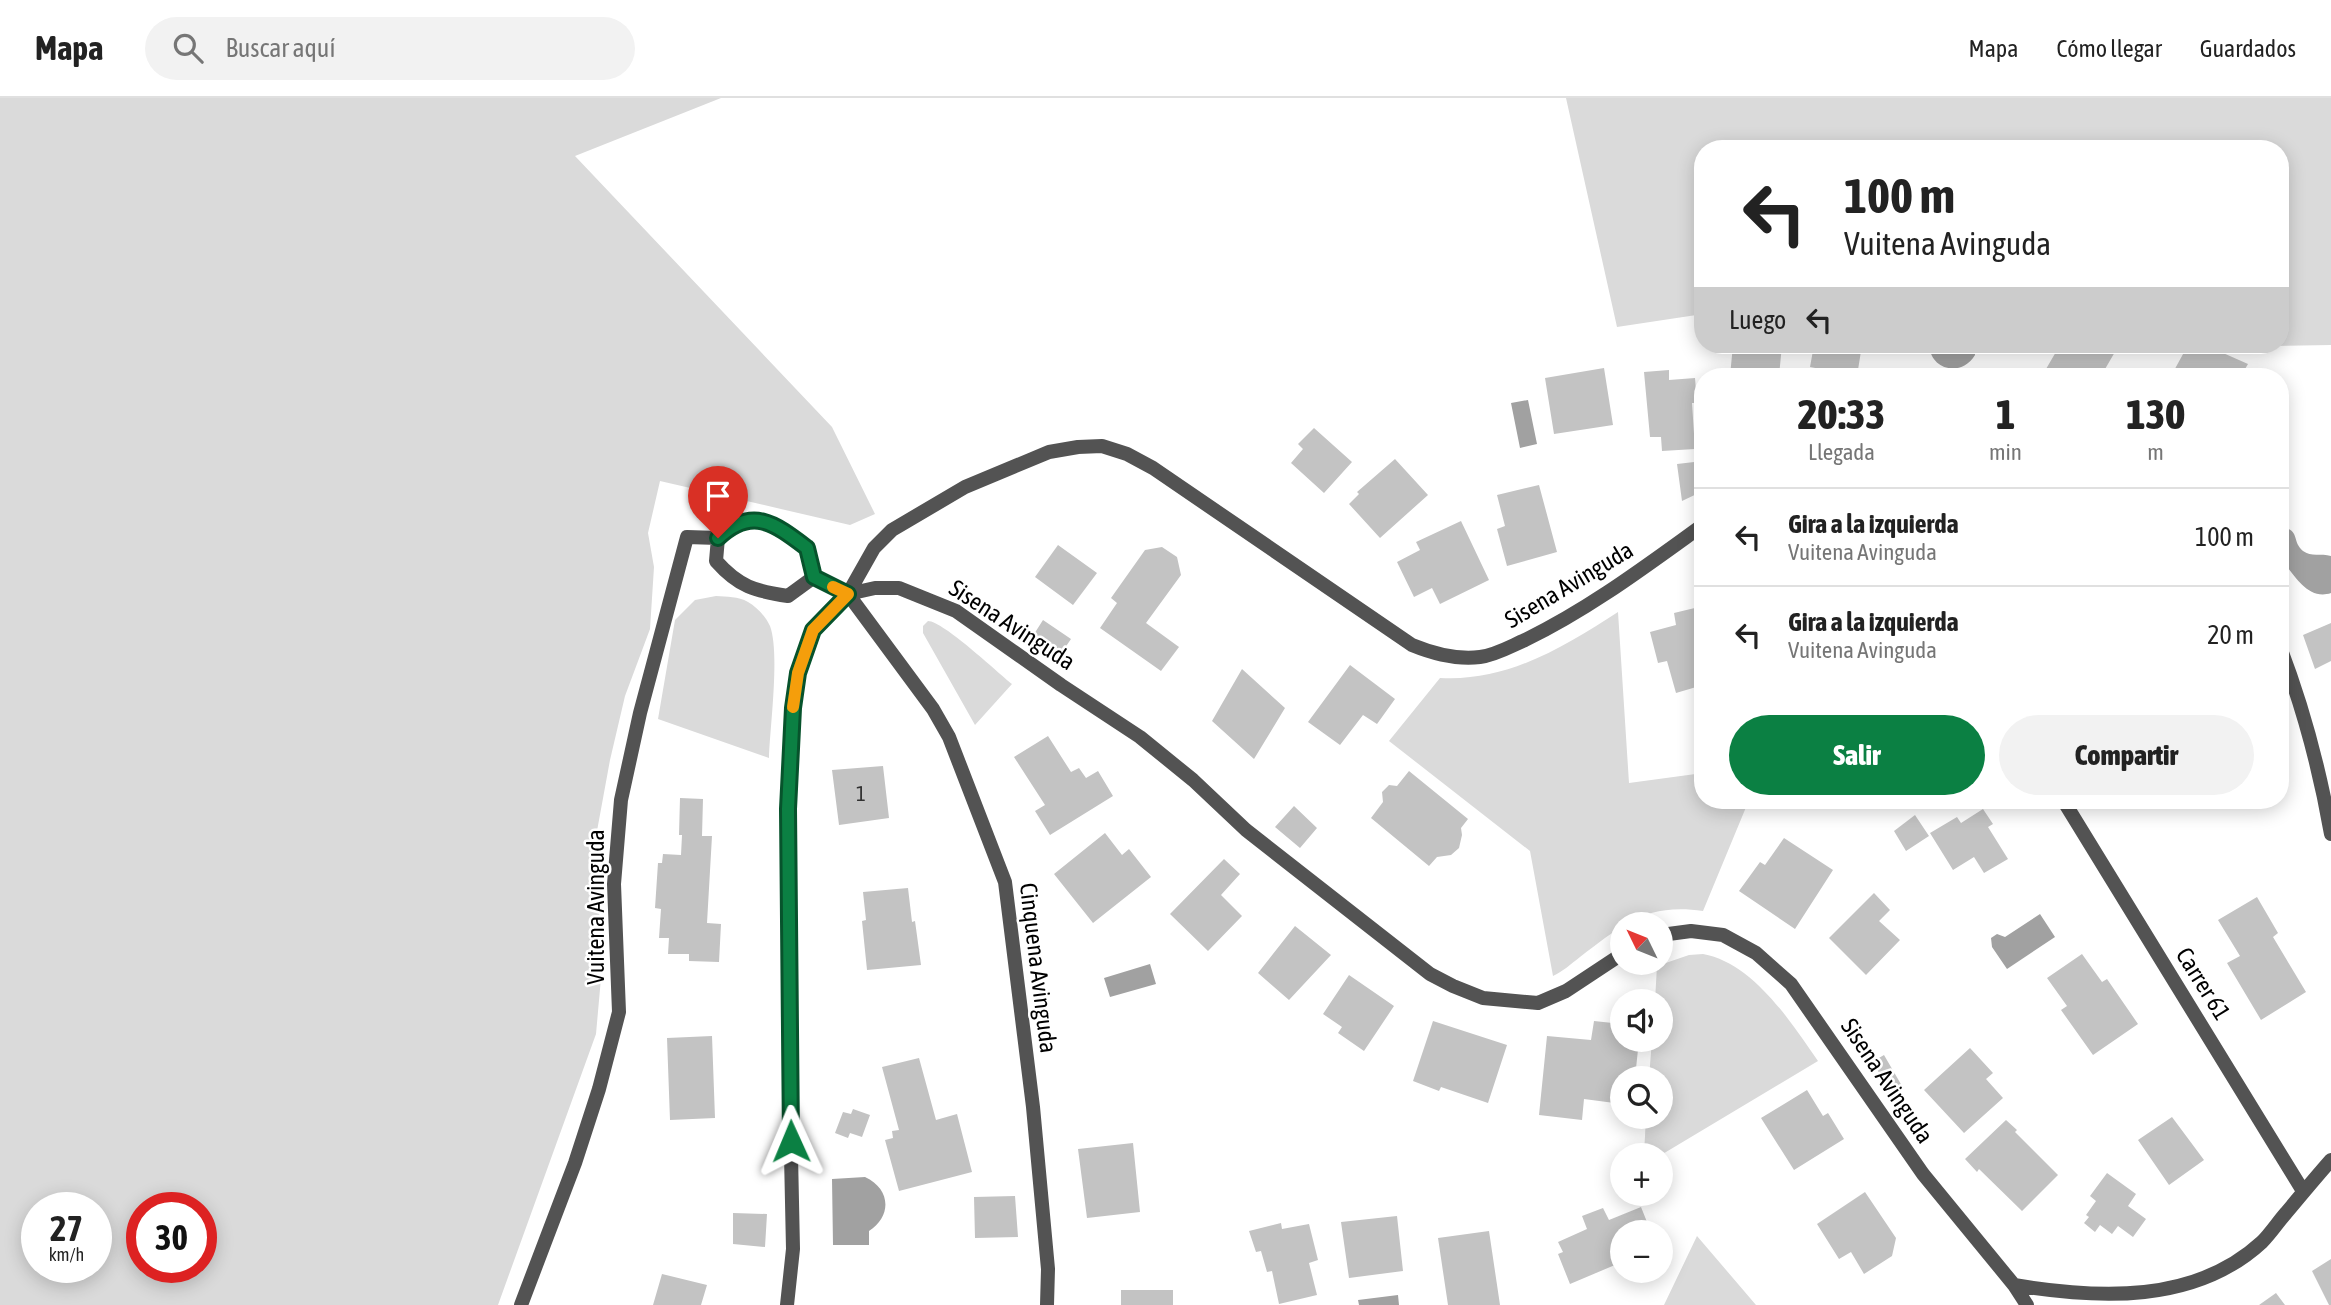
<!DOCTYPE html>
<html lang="es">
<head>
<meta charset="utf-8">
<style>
  :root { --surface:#fff; --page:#f2f2f2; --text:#222; --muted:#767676; --line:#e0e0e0; --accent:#0b8043 }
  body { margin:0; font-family:"Asap Condensed",sans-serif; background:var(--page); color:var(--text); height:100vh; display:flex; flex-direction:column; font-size:26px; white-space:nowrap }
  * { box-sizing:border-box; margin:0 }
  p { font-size:23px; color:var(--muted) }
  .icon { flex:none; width:38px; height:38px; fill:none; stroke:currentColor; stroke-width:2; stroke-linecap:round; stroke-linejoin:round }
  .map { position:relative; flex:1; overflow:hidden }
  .drawer { position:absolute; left:1694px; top:270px; width:595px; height:441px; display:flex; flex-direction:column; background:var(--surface); border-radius:28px; box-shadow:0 4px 18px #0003 }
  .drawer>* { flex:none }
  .guide { position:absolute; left:1694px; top:42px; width:595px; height:214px; border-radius:28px; box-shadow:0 4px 18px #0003; background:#fff; color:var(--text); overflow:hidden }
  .needle { width:46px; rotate:313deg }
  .fabs { position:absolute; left:1610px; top:814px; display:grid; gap:14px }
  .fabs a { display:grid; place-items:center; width:63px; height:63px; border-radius:50%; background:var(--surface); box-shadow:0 4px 18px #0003; font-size:35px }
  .speed { position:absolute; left:21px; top:1094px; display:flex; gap:14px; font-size:35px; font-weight:700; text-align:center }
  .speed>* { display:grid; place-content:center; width:91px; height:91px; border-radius:50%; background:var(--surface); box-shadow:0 4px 18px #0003; line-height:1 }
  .speed small { font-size:18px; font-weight:400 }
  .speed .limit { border:10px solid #d22; background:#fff; color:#111 }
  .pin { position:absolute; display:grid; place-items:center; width:60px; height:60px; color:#fff; margin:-72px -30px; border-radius:50% 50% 50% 0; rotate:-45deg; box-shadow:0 0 7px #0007 }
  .pin .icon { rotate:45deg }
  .me { position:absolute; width:77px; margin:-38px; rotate:359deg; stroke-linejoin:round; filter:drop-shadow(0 0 5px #0008) }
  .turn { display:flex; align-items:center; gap:24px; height:147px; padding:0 35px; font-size:32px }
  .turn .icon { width:91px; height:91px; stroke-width:2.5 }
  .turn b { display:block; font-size:49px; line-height:60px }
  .then { display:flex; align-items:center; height:66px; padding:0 35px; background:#0003; gap:14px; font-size:26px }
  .eta { display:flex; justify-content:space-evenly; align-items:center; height:119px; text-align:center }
  .eta b { font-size:42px; font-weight:800; line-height:49px }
  .primary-button { display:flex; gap:14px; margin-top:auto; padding:14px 35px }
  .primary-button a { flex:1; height:80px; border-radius:42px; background:var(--accent); color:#fff; font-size:28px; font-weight:800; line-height:80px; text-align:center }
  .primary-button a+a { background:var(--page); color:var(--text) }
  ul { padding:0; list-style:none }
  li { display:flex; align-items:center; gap:21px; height:98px; padding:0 35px; border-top:2px solid var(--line) }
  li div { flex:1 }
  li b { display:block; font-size:26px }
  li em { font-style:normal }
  header { display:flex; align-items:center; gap:42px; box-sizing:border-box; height:98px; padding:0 35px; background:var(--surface); border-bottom:2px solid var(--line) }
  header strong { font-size:33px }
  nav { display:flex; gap:38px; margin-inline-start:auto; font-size:24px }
  .search { width:490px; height:63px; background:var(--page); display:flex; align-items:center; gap:18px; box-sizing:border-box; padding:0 24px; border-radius:38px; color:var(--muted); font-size:26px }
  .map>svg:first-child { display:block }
  .green { fill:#dadada; fill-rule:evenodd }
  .water { fill:#a1a1a1 }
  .building { fill:#c3c3c3 }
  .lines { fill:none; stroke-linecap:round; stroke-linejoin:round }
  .minor { stroke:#535353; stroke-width:14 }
  .route-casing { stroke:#07532c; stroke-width:18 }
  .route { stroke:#0b8043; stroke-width:12 }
  .slow { stroke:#f59e0b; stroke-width:12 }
  .labels { text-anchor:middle; stroke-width:5; stroke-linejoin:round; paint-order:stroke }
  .number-label { font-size:21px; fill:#313131 }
  .street-label { font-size:24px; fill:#000; stroke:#fff }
</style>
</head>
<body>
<header>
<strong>Mapa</strong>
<div class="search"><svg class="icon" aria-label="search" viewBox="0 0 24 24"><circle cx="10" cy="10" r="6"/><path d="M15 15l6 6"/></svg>Buscar aquí</div>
<nav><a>Mapa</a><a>Cómo llegar</a><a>Guardados</a></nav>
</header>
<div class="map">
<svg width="2331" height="1207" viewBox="0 0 2331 1207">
  <rect width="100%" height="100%" fill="#fff"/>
  <path class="green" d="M0,0H721L575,58L832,329L875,416L850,427L660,383L648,435L654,469L650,531L625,598L610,662L597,733L601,880L596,936L498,1207H0ZM37,1110H96V1169H37ZM142,1110H201V1169H142Z
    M1566,0H2331V247L2271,248L2269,247H2280V51H1703V216L1617,229Z
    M716,498C727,499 738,498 748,504C757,509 766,519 770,528C780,555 770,628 769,660L658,621L675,522L695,502Z
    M1618,514L1629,685L1703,675V702H1749L1703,813C1645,805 1623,827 1580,859C1571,866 1562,874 1553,878L1530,753L1389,643L1440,580C1507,584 1564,549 1618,514Z
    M928,523C943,523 997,574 1012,586L975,627L923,535V528Z
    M1703,856C1753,865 1791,924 1818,963L1661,1057H1644L1646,1019L1661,1018V980H1649L1652,942H1661V903H1655L1657,868L1689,857Z
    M1697,1138L1756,1207H1664Z"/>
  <path class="water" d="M1929,247H1975V257C1962,279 1931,273 1929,247Z
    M1528,302L1537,346L1520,350L1511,305Z
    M2280,429C2301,431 2291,443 2303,453C2311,459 2321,455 2331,458V495C2307,503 2293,475 2280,459Z
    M2040,816L2055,839L2007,871L1992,849L1991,840L1997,836L2005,839Z
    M1150,866L1156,886L1110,899L1104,880Z
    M865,1079C891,1091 892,1118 869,1133V1147H833L832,1081Z
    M1398,1197L1399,1207H1359L1358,1202Z"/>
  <path class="building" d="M1733,247H1782L1779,278H1730Z
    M1814,247H1862L1857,278L1810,269Z
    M2060,247H2119L2101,278L2085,270L2080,278H2058L2046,271Z
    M2188,247H2205L2248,266L2241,278H2171Z
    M1604,270L1613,327L1554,336L1545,280Z
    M1669,272V282L1695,280L1697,305H1692L1695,351L1662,353L1661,339H1650L1644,274Z
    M1314,330L1352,364L1324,395L1291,365L1303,351L1298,346Z
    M1395,361L1428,397L1380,440L1349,406L1359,396L1357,394Z
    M1703,363V393L1682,403L1677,366Z
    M1539,387L1557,454L1507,468L1497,431L1505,428L1497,397Z
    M1461,423L1489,482L1440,506L1432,490L1414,499L1397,464L1420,452L1416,444Z
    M1058,447L1097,475L1073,507L1035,479Z
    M1162,449L1177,459L1181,477L1146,525L1179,549L1161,573L1100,530L1117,505L1111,500L1145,452Z
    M1703,508V587L1676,595L1667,563L1658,565L1650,534L1676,527L1674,515Z
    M1043,522L1071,541L1056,563L1029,544Z
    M2331,525V563L2315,571L2303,537Z
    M1350,567L1395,601L1377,626L1363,617L1340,647L1308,624Z
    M1242,571L1285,610L1254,661L1212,623Z
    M1048,638L1071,674L1079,670L1086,680L1098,673L1113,698L1050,737L1035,713L1045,707L1014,659Z
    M883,668L889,720L839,727L832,672Z
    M1409,673L1468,721L1461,730L1462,737L1459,750L1451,757L1437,759L1429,768L1371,720L1383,704L1382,694L1389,687L1397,688Z
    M680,700L703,701L702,738H712L707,825L721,826L719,864L689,863V856H668L669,840H659L661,811L655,810L658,765H662L663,756L681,757L682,737H679Z
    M1294,708L1317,730L1300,750L1275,729Z
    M1983,711L1993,726L1988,729L2008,761L1984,775L1974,759L1953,772L1930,735L1957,719L1961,725Z
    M1915,717L1929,738L1906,753L1894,733Z
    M1105,735L1122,757L1129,751L1151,779L1093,825L1054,776Z
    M1784,740L1833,772L1795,831L1739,793L1760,764L1765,767Z
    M1224,761L1240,776L1221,797L1242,818L1208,853L1170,816Z
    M908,790L912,824L915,823L921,867L867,872L862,823L866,822L863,794Z
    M1874,795L1890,812L1879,823L1900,842L1866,877L1829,840Z
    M2257,799L2278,835L2273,839L2306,894L2261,922L2227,865L2240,858L2218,822Z
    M1295,828L1331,857L1289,902L1258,875Z
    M2082,856L2102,884L2107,881L2138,926L2093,957L2061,912L2067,908L2047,880Z
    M1349,877L1394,908L1364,953L1338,935L1342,929L1323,916Z
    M1433,923L1507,947L1488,1005L1441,989L1439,993L1413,983Z
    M1594,923L1622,926V942H1639L1635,980H1622V1006L1584,1001L1582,1022L1539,1017L1547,938L1591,942Z
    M712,938L715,1020L670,1022L667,940Z
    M1970,950L1993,975L1986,981L2003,1000L1964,1035L1924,992Z
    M1884,957L1902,988L1892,994L1872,964Z
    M919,960L936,1022L957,1016L972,1074L899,1093L885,1042L893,1040L892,1033L899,1032L882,969Z
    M1807,992L1823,1018L1828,1015L1844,1041L1794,1072L1761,1020Z
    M853,1011L870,1017L862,1039L850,1035L848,1040L835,1035L843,1014L851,1016Z
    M2172,1019L2204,1062L2169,1087L2138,1042Z
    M2006,1022L2017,1032L2015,1034L2058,1077L2022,1113L1979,1071L1977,1074L1965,1061Z
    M1133,1045L1140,1114L1087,1120L1078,1051Z
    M2107,1075L2136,1096L2128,1108L2146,1121L2133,1139L2118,1128L2112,1136L2100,1127L2095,1134L2084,1125L2089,1119L2086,1117L2096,1103L2090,1098Z
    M1865,1094L1896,1140L1892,1158L1864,1176L1851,1154L1839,1161L1817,1126Z
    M1015,1098L1018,1139L975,1140L974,1099Z
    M1641,1109L1651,1134H1622V1164L1570,1186L1558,1156L1563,1154L1558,1144L1587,1131L1582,1118L1603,1110L1609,1122Z
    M733,1115L767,1116L765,1149L733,1146Z
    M1397,1118L1403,1173L1349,1180L1341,1124Z
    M1281,1125L1282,1131L1309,1126L1318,1162L1309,1165L1317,1197L1279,1206L1272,1173L1267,1174L1261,1153L1256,1154L1249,1133Z
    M1489,1133L1500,1207H1448L1438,1140Z
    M2331,1161V1207H2329L2312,1173Z
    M662,1176L707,1187L701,1207H653Z
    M1121,1192H1173V1207H1121Z
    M2276,1195L2285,1207H2259Z"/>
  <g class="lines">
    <path class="minor" d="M718,440L716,463C739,489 755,493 788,498L814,479
      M848,496L875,490H899L956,513L1061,587L1140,639L1193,682L1246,732L1430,876L1453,888L1483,900L1538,905L1566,893L1622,856
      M2280,549C2303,609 2320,673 2331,736
      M2063,702L2303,1093
      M1661,837L1691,833L1723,837L1756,855L1791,886L1923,1076L2014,1187C2098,1201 2195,1206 2262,1144C2271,1135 2278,1124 2286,1115C2301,1097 2316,1079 2331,1062
      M2014,1187L2027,1207
      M521,1207L575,1065L599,991L619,914L614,786L621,702L640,615L687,439L718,440C752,408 774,425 807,450L814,479L848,496L933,611L949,639L1005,784L1033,1009L1048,1171L1047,1207
      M787,1207L793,1151L789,963V672L793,610L798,575L813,532L848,496L874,450L892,432L965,389L1049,354L1078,349L1102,348L1127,356L1153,370L1412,547C1434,556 1456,562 1480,559C1496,557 1511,548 1525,542C1589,511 1646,468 1703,427"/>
  </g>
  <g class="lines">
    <g class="route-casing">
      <path id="route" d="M718,440C752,408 774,425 807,450L814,479L848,496L813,532L798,575L793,610L788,711L791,1043"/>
    </g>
    <use href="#route" class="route"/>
    <path class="slow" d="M793,609L798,575L813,532L848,496L833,489"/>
  </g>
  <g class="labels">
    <g class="number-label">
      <text x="861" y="703">1</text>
    </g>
    <g class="street-label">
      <text transform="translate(1569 487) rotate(-31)" y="8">Sisena Avinguda</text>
      <text transform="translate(1012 527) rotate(33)" y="8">Sisena Avinguda</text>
      <text transform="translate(596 809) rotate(-90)" y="8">Vuitena Avinguda</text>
      <text transform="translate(1038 870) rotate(83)" y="8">Cinquena Avinguda</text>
      <text transform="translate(2203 886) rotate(58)" y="8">Carrer 61</text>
      <text transform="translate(1887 983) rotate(56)" y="8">Sisena Avinguda</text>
    </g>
  </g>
</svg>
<div class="fabs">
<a><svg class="needle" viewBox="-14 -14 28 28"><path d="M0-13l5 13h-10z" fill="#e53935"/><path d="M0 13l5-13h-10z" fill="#767676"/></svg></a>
<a><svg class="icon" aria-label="sound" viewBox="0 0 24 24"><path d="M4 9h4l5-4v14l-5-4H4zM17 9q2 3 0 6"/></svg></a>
<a><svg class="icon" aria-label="search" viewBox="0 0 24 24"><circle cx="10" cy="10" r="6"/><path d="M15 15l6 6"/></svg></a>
<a>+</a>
<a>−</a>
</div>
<div class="speed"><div>27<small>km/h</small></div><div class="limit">30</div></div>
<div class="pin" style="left:718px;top:440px;background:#d93025"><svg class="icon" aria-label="arrive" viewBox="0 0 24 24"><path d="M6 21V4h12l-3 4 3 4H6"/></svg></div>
<svg class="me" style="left:791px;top:1043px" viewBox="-20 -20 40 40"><path d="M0-17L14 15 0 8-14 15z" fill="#0b8043" stroke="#fff" stroke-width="4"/></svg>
<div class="guide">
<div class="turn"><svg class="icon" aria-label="left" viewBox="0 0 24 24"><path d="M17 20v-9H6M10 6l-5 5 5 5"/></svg><div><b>100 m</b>Vuitena Avinguda</div></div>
<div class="then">Luego<svg class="icon" aria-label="left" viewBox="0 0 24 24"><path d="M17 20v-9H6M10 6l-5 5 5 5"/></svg></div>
</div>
<section class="drawer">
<div class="eta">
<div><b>20:33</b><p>Llegada</p></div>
<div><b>1</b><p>min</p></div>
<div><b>130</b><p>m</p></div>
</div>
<ul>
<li><svg class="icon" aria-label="left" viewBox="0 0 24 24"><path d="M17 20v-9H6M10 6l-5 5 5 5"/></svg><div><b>Gira a la izquierda</b><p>Vuitena Avinguda</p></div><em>100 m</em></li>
<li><svg class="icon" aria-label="left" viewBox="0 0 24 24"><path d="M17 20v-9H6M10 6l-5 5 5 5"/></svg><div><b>Gira a la izquierda</b><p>Vuitena Avinguda</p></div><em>20 m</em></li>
</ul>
<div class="primary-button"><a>Salir</a><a>Compartir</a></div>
</section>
</div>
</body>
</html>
